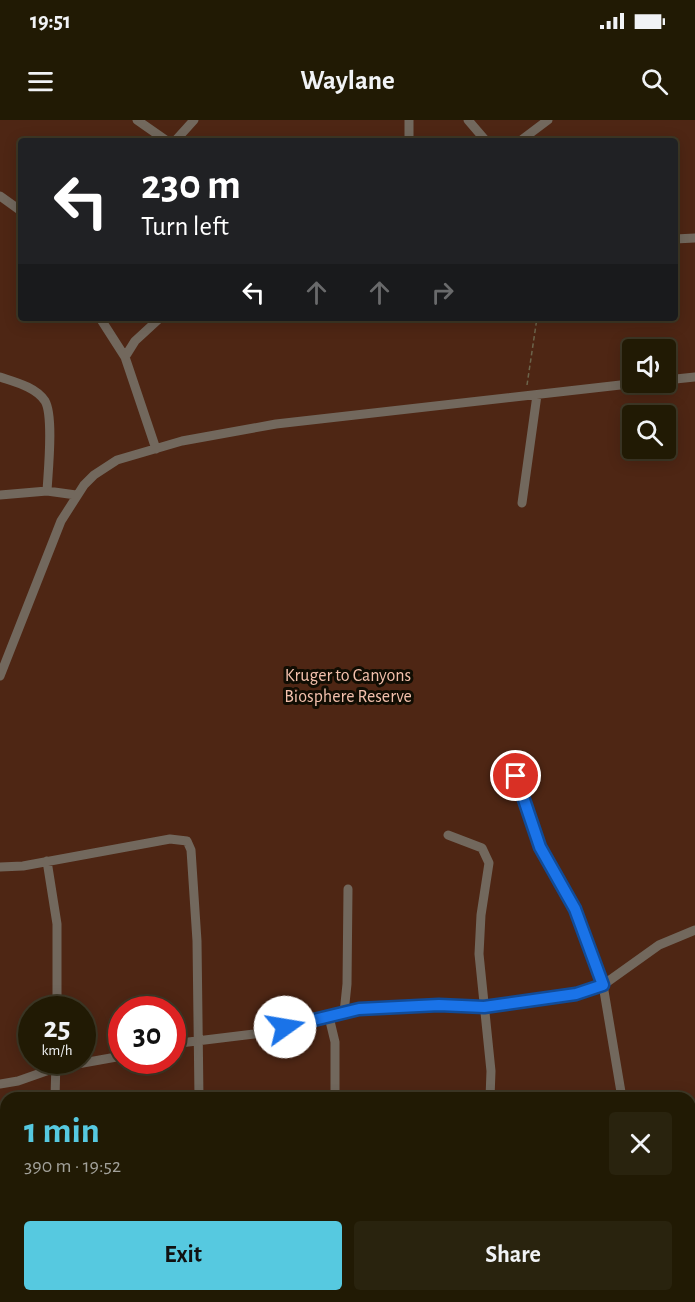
<!DOCTYPE html>
<html lang="en">
<head>
<meta charset="utf-8">
<style>
  :root { --surface:#211a04; --page:#29230e; --text:#f1f3f6; --muted:#a2a19a; --line:#3e3826; --accent:#56c9e0 }
  body { margin:0; font-family:"Alegreya Sans",sans-serif; background:var(--page); color:var(--text); height:100vh; display:flex; flex-direction:column; font-size:22px; white-space:nowrap }
  * { box-sizing:border-box; margin:0 }
  p { font-size:20px; color:var(--muted) }
  .icon { flex:none; width:33px; height:33px; fill:none; stroke:currentColor; stroke-width:2; stroke-linecap:round; stroke-linejoin:round }
  .map { position:relative; flex:1; overflow:hidden }
  .drawer { position:absolute; left:0px; top:972px; width:696px; height:210px; display:flex; flex-direction:column; background:var(--surface); border-radius:18px 18px 0 0; box-shadow:0 3px 15px #0003,0 0 0 2px var(--line) }
  .drawer>* { flex:none }
  .banner { position:absolute; left:18px; top:18px; width:660px; height:183px; border-radius:6px; box-shadow:0 3px 15px #0003,0 0 0 2px var(--line); background:#202124; color:#fff; overflow:hidden }
  .buttons { position:absolute; left:622px; top:219px; display:grid; gap:12px }
  .buttons a { display:grid; place-items:center; width:54px; height:54px; border-radius:6px; background:var(--surface); box-shadow:0 3px 15px #0003,0 0 0 2px var(--line); font-size:30px }
  .speed { position:absolute; left:18px; top:876px; display:flex; gap:12px; font-size:30px; font-weight:700; text-align:center }
  .speed>* { display:grid; place-content:center; width:78px; height:78px; border-radius:50%; background:var(--surface); box-shadow:0 3px 15px #0003,0 0 0 2px var(--line); line-height:1 }
  .speed small { font-size:15px; font-weight:400 }
  .speed .limit { border:9px solid #d22; background:#fff; color:#111 }
  .pin { position:absolute; display:grid; place-items:center; width:51px; height:51px; color:#fff; margin:-26px; border:3px solid #fff; border-radius:50%; box-shadow:0 2px 6px #0007 }
  .me { position:absolute; width:66px; margin:-33px; rotate:77deg; stroke-linejoin:round; filter:drop-shadow(0 0 4px #0008) }
  .turn { display:flex; align-items:center; gap:21px; height:126px; padding:0 24px; font-size:27px }
  .turn .icon { width:78px; height:78px; stroke-width:2.5 }
  .turn b { display:block; font-size:42px; line-height:51px }
  .lanes { display:flex; align-items:center; height:57px; padding:0 24px; background:#0003; justify-content:center; gap:30px; direction:ltr }
  .lanes .off { opacity:.35 }
  .round { display:grid; place-items:center; flex:none; width:63px; height:63px; border-radius:6px; background:var(--page) }
  .overview { display:flex; align-items:center; justify-content:space-between; height:102px; padding:0 24px }
  h1 { font-size:36px; font-weight:700; line-height:45px; color:var(--accent) }
  .cta { display:flex; gap:12px; margin-top:auto; padding:12px 24px }
  .cta a { flex:1; height:69px; border-radius:6px; background:var(--accent); color:#111; font-size:24px; font-weight:700; line-height:69px; text-align:center }
  .cta a+a { background:var(--page); color:var(--text) }
  .status { display:flex; justify-content:space-between; align-items:center; height:42px; padding:0 30px; background:var(--surface); direction:ltr }
  .status svg { height:16px; fill:currentColor }
  header { display:flex; justify-content:space-between; align-items:center; height:78px; padding:0 24px; background:var(--surface); font-size:27px; font-weight:700 }
  .map>svg:first-child { display:block }
  .green { fill:#4e2614; fill-rule:evenodd }
  .lines { fill:none; stroke-linecap:round; stroke-linejoin:round }
  .path { stroke:#6c644b; stroke-width:1.5; stroke-dasharray:4.5 3; stroke-linecap:butt }
  .minor { stroke:#72685d; stroke-width:9 }
  .route-casing { stroke:#114b97; stroke-width:15 }
  .route { stroke:#1a73e8; stroke-width:10 }
  .labels { text-anchor:middle; stroke-width:6; stroke-linejoin:round; paint-order:stroke }
  .park-label { font-size:18px; fill:#f4c1ad; stroke:#110d03 }
</style>
</head>
<body>
<div class="status"><b>19:51</b><svg viewBox="0 0 49 12"><path d="M0 12V9h3v3zM5 12V6h3v6zM10 12V3h3v9zM15 12V0h3v12zM26 1h20v11H26zM47 4h2v5h-2z"/></svg></div>
<header><svg class="icon" aria-label="menu" viewBox="0 0 24 24"><path d="M4 6h16M4 12h16M4 18h16"/></svg>Waylane<svg class="icon" aria-label="search" viewBox="0 0 24 24"><circle cx="10" cy="10" r="6"/><path d="M15 15l6 6"/></svg></header>
<div class="map">
<svg width="695" height="1182" viewBox="0 0 695 1182">
  <rect width="100%" height="100%" fill="#2c2306"/>
  <path class="green" d="M0,0H695V1182H0ZM21,21H675V198H21ZM633,230H666V262H633ZM633,296H666V328H633ZM32,890H82V940H32ZM122,890H172V940H122ZM6,978H690V1176H6Z"/>
  <g class="lines">
    <path class="path" d="M527,265L537,198"/>
    <path class="minor" d="M137,0L167,21
      M409,0V21
      M468,0L486,21
      M175,21L194,0
      M520,21L548,0
      M0,76L21,91
      M675,119L695,118
      M100,198L125,237L156,329
      M125,237L135,221L160,198
      M0,257C15,262 36,267 45,281C54,296 48,352 47,371
      M666,260L695,257
      M0,375L47,371L76,375
      M522,383L537,275
      M0,556L61,401L84,365L94,355L117,340L182,321L276,304L647,262
      M516,655L540,727L575,789L603,865L622,978
      M448,715L482,728L489,743L481,795L479,834L491,951L490,978
      M47,741L57,804V890
      M0,747L23,746L170,719L187,721L191,730L197,821L199,978
      M344,893L347,864L348,769
      M329,897L335,922V978
      M172,924L254,914L359,889L451,885L484,887L576,874L603,865L659,825L695,810
      M0,964L18,961L55,948L122,936
      M55,978L56,940
      M336,1176V1182
      M54,1182V1176
      M198,1182V1176
      M480,1182V1176
      M628,1182L629,1176"/>
  </g>
  <g class="lines">
    <g class="route-casing">
      <path id="route" d="M285,907L359,889L439,885L484,887L576,874L603,865L575,789L540,727L516,656"/>
    </g>
    <use href="#route" class="route"/>
  </g>
  <g class="labels">
    <g class="park-label">
      <text x="348" y="561">Kruger to Canyons<tspan x="348" dy="21">Biosphere Reserve</tspan></text>
    </g>
  </g>
</svg>
<div class="buttons">
<a><svg class="icon" aria-label="sound" viewBox="0 0 24 24"><path d="M4 9h4l5-4v14l-5-4H4zM17 9q2 3 0 6"/></svg></a>
<a><svg class="icon" aria-label="search" viewBox="0 0 24 24"><circle cx="10" cy="10" r="6"/><path d="M15 15l6 6"/></svg></a>
</div>
<div class="speed"><div>25<small>km/h</small></div><div class="limit">30</div></div>
<div class="pin" style="left:516px;top:656px;background:#d93025"><svg class="icon" aria-label="arrive" viewBox="0 0 24 24"><path d="M6 21V4h12l-3 4 3 4H6"/></svg></div>
<svg class="me" style="left:285px;top:907px" viewBox="-20 -20 40 40"><circle r="19" fill="#fff"/><path d="M0-13L10 11 0 6-10 11z" fill="#1a73e8"/></svg>
<div class="banner">
<div class="turn"><svg class="icon" aria-label="left" viewBox="0 0 24 24"><path d="M17 20v-9H6M10 6l-5 5 5 5"/></svg><div><b>230 m</b>Turn left</div></div>
<div class="lanes"><svg class="icon" aria-label="left" viewBox="0 0 24 24"><path d="M17 20v-9H6M10 6l-5 5 5 5"/></svg><svg class="icon off" aria-label="ahead" viewBox="0 0 24 24"><path d="M12 20V5M6 11l6-6 6 6"/></svg><svg class="icon off" aria-label="ahead" viewBox="0 0 24 24"><path d="M12 20V5M6 11l6-6 6 6"/></svg><svg class="icon off" aria-label="right" viewBox="0 0 24 24"><path d="M7 20v-9h11M14 6l5 5-5 5"/></svg></div>
</div>
<section class="drawer">
<div class="overview"><div><h1>1 min</h1><p>390 m · 19:52</p></div><a class="round"><svg class="icon" aria-label="close" viewBox="0 0 24 24"><path d="M6 6l12 12M18 6L6 18"/></svg></a></div>
<div class="cta"><a>Exit</a><a>Share</a></div>
</section>
</div>
</body>
</html>
